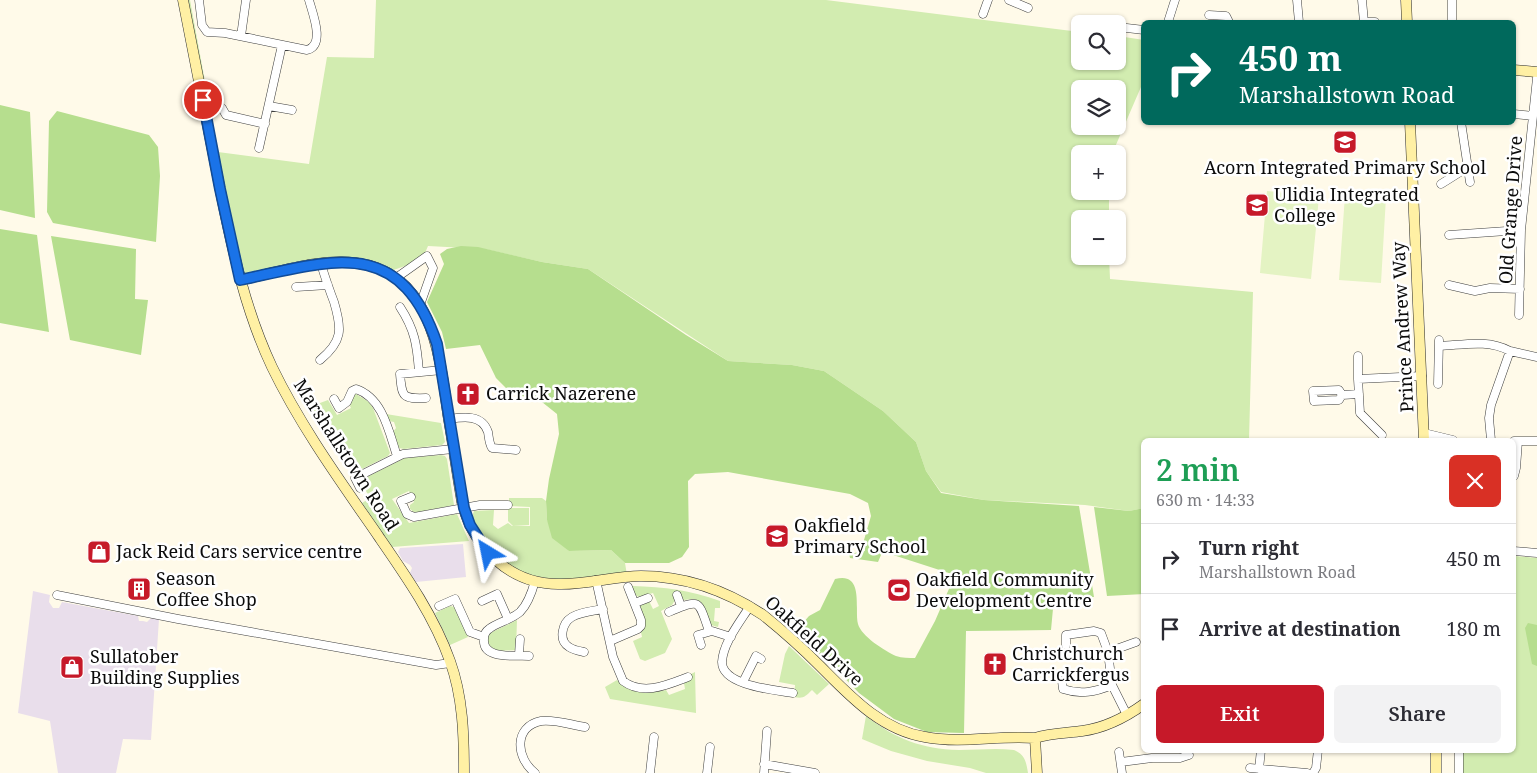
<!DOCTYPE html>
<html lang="en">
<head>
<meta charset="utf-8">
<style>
  :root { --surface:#fff; --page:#f2f2f3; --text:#2b2b33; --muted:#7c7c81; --line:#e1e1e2; --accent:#c61929 }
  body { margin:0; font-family:"Noto Serif",serif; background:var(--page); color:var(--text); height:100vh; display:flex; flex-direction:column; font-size:19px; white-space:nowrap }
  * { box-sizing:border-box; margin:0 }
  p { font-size:16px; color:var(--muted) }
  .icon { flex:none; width:28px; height:28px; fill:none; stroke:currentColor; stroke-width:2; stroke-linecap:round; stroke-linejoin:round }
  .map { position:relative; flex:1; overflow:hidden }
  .sheet { position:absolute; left:1141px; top:438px; width:375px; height:315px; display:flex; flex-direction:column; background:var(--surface); border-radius:8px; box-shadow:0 1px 4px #0004 }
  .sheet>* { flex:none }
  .hud { position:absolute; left:1141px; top:20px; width:375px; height:105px; border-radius:8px; box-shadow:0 1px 4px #0004; background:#00695c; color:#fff; overflow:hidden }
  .controls { position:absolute; left:1071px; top:15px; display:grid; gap:10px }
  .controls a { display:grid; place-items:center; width:55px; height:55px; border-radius:8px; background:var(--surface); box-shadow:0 1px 4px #0004; font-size:25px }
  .pin { position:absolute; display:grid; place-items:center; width:42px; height:42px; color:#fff; margin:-21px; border:2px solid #fff; border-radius:50%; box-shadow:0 1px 5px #0007 }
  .me { position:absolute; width:55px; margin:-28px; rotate:325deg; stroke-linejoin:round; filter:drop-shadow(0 0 4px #0008) }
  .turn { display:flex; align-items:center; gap:18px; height:105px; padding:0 15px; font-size:22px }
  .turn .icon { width:65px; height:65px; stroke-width:2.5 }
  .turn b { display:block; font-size:35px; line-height:42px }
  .round { display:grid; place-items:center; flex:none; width:52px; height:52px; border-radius:8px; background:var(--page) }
  .headline { display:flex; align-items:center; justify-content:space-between; height:85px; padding:0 15px }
  h1 { font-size:30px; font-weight:600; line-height:38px; color:#1e9e55 }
  .primary-button { display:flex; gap:10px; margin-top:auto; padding:10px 15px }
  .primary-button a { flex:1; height:58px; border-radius:8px; background:var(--accent); color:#fff; font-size:20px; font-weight:600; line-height:58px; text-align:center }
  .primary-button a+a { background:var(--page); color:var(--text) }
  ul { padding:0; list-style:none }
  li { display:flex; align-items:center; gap:15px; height:70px; padding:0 15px; border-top:1px solid var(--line) }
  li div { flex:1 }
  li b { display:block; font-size:19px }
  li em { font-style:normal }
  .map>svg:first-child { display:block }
  .industrial { fill:#e9deeb }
  .green { fill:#d2ecb0; fill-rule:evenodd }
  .forest { fill:#b6de8e }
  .pitch { fill:#e4f3c3 }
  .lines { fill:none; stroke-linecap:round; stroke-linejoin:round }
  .street-casing { stroke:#3e3e3e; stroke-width:9 }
  .secondary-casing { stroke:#2d2d2d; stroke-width:11 }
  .street { stroke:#fff; stroke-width:8 }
  .secondary { stroke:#fff0a4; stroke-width:10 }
  .route-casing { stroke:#114b97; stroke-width:12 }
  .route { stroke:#1a73e8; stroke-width:9 }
  .labels { text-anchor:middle; stroke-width:5; stroke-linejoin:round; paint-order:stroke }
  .poi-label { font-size:18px; fill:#0b0b0b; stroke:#fff; text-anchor:start }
  .street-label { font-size:18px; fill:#0b0b0b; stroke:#fff }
</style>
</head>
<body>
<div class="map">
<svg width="1537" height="773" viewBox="0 0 1537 773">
  <rect width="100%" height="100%" fill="#fffae9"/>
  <path class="industrial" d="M463,544L466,577L416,582L410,573L412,568L410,565L403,561L398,552L400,548Z
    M33,591L50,595L49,602L53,608H59L62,602L138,616L139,621H143L147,622L151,618L159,619L151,740L123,739L116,773H58L50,721L18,713Z"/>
  <path class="green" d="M187,0H190L218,152L309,164L327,57L374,58L376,0H826L1080,32V61H1118V36L1144,40V80L1112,154H1080V191H1109V219H1080V256H1109L1110,279L1253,292L1249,440H1144V508L1129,511L1085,505L984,500L941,492L926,471L916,442L883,411L824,371L792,365L728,361L588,269L542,262L485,249L428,246L422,260L385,273L355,263L240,280ZM1080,89H1118V126H1080Z
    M356,394L369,402L373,408L390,453L388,456L352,474L306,401L320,403L328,400L337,415L351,408L350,406L353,395Z
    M386,414L441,423L445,442L442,445L404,449L399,448L393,432L396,428L394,422L389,421Z
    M441,455L445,456L447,459L454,505L415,513L410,509V505L414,502L409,491L392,499L409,523L457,514L469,541L392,547L362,503L370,498L361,482V480L405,458Z
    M509,498H542L546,501L547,520L569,551L611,550L625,563L627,575C556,581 508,592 472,517L474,511L494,510L493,525L498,529L508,523L512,526H530V507L509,506Z
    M508,508H529V525L513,526L508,521Z
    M1514,556L1537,558V773H1460L1459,750H1514Z
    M632,586C665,587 690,590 720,601V608H715L714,621L719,622L718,627L711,625L701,602L694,599L683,600L678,593L673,595L675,600L672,605L661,611L672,639L665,653L645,661L640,659L633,641L642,637L641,632L645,626L640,606L649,601L653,609L659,606L653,593L639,597L635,595Z
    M450,606L454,607L468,637L450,645L435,613Z
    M517,620L516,650L497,651L491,649L487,642L488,634Z
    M789,646L829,684L817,695L812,690C805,697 803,699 794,697L795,685L779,682L785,654Z
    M695,672L696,713L610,699L605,687L617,680C632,695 647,694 666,690L669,695L685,689L684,683L689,675Z
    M866,716C896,739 921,749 959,750C978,750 995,748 1014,750C1025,755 1026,761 1028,773H986L970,768L927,761L891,751L862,739Z"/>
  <path class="forest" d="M0,105L30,112L35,218L0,210Z
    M57,111L149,135L158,147L160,176L156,242L53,223L47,212L49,121Z
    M0,229L37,235L49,332L0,323Z
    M51,236L136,249L135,299L148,300L141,355L70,340Z
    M461,246L478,247L542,262L588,269L686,335L728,361L792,365L824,371L883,411L916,442L926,471L941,493L984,500L1079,506L1094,597L1054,598L1051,630L966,631L964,733L927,732L894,719L859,693L832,665L801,638L802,624L809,616L820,610L835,579C865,571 854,610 858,624C861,636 885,651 896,656C902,658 909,658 915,658L935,621L955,575L890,554L881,555L878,562L850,558L849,554L865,551L864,540L871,516L868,503L850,494L728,472L695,474L688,481L689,547L682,557L669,563H625L611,550L569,551L552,538L547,520L546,501L549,479L559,434L557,414L542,402L510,392L496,378L480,345L446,349L442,332L427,302L444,264L440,254L447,249Z
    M1094,507L1129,511L1144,508V594L1107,596Z
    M1528,623L1537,625V666L1532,664L1525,628Z"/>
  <path class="pitch" d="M1267,191L1319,197L1311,279L1260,273Z
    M1345,195L1386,197L1381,283L1339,280Z"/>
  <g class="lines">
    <g class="street-casing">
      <path id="street" d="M199,0L202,25L207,32L225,33L307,50C326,45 312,12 309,0
        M1009,0L1028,8
        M1297,0L1299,22
        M1362,0L1364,22
        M1452,0V22
        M983,14L988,0
        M1209,15L1226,16L1229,22
        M1168,22L1175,0
        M1368,22H1375
        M1118,27L1144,30
        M241,36L246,0
        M269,106L292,110
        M222,108L226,115L265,124
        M1514,114L1533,116
        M1461,122L1470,182
        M259,148L282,45
        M1441,184L1468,167
        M1449,235L1521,230
        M396,278L427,256L433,268L420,305
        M1449,285L1475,291L1490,288L1520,289
        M296,287L328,285
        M400,307C415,330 417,345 419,372
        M1519,315L1521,230L1537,78
        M1439,346C1464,345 1487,339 1510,351
        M1358,356V379
        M320,360C343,341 342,329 334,302C329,289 325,277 321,264
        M1438,384L1439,340
        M1342,395L1339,400L1314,401L1313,391L1339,390L1342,395L1359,394
        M426,398C402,399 402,397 400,374L442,370
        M334,399L339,408L347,402L352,391L356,389C383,398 389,432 397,456
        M449,419C463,417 482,414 488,432C489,438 489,443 492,448L516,450
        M1424,433L1453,440
        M1382,435L1360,413L1358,379L1422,376
        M1491,440L1489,418L1491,405L1510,351L1537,357
        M1514,441H1537
        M1514,476L1516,468L1518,441
        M360,488L355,478L403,454L453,449
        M411,497L401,501L407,514L414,517L480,505H508
        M1514,551L1537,553
        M596,580L613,657L623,681C643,696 667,685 688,677
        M57,595L178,619L436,665L450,663
        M677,595L681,606
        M482,601L497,594L508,619
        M635,603L648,598
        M439,606L455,599L470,632L484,637
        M750,606C740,622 723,643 722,662C722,686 776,690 793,693
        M669,612C701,598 698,600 709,631
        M610,641L638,629L641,626V620L628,587
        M701,645L698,635L712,631L731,637
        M1066,645V635L1094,631L1101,633L1108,652L1112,685L1127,715
        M584,652C579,651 573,650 569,647C558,640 562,623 572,617C580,612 593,611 603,609
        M1108,652L1136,642
        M519,655L520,639
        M529,656C515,655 482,660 484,639C484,635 486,631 489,629C498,622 511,620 520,612C528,604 532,592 535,581
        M1062,681L1063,689C1081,695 1095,692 1112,685
        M743,682L756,656L761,659
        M1459,750V773
        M1119,752L1122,773
        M1121,762L1152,758H1180L1189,755
        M764,764L815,773
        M1250,768L1307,773
        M1259,769L1261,750
        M535,773C516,758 513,727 541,721C555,719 571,725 585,727
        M650,773L654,737
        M707,773L710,747
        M764,773L767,731
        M1313,773L1316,768L1318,750"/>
    </g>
    <g class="secondary-casing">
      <path id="secondary" d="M183,0C196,65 208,129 221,194C233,253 246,312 272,367C301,427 341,482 379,537C406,576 434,616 450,661C463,697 464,735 464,773
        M1406,0L1407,22
        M1514,70L1537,72
        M1410,122L1424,440
        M240,280C277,273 318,258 356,263C432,272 440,356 448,415C453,444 457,473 462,502C473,547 509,584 558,584C586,585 614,576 641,576C685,576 727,591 763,615C783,631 802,648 820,666C850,696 881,730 925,737C963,744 998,735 1035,738L1037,773
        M1035,738C1050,733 1067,733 1082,731C1105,728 1126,717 1144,704
        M1436,750V773"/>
    </g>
    <use href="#street" class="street"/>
    <use href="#secondary" class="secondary"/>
  </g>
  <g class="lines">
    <g class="route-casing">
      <path id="route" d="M203,100L220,189L240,280C330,261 400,234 437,344L464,508L470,525L488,553"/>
    </g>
    <use href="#route" class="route"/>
  </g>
  <defs>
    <g id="school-square" transform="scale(1.25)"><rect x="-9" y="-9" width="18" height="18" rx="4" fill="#c61929" stroke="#fff"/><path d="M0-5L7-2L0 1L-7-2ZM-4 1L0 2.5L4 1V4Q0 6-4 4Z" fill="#fff"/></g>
    <g id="university-square" transform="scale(1.25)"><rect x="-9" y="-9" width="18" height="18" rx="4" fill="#c61929" stroke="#fff"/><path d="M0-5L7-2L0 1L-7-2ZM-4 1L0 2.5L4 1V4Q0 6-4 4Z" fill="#fff"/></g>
    <g id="church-square" transform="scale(1.25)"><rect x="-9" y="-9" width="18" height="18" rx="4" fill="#c61929" stroke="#fff"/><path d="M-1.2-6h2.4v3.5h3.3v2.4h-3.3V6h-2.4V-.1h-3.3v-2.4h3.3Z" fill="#fff"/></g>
    <g id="shop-square" transform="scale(1.25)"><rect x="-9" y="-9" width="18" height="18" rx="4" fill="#c61929" stroke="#fff"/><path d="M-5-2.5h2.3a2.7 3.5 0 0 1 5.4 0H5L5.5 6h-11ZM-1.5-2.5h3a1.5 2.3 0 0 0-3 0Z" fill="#fff"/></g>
    <g id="building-square" transform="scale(1.25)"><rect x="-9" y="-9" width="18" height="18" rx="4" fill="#c61929" stroke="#fff"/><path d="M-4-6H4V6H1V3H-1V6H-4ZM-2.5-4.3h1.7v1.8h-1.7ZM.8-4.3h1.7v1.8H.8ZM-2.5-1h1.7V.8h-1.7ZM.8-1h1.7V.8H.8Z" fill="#fff"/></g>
    <g id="stadium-square" transform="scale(1.25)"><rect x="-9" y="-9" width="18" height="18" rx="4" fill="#c61929" stroke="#fff"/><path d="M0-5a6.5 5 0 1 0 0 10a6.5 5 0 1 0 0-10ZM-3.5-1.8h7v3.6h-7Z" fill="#fff"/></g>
  </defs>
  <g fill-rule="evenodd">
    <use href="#school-square" x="1345" y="142"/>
    <use href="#university-square" x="1257" y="205"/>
    <use href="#church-square" x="468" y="394"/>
    <use href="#school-square" x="777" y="536"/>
    <use href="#shop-square" x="99" y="552"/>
    <use href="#building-square" x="139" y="589"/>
    <use href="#stadium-square" x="899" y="590"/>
    <use href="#church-square" x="995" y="664"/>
    <use href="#shop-square" x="72" y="667"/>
  </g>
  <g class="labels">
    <g class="poi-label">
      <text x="1345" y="174" text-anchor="middle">Acorn Integrated Primary School</text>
      <text x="1274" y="201">Ulidia Integrated<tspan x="1274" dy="21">College</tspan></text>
      <text x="486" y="400">Carrick Nazerene</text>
      <text x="794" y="532">Oakfield<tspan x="794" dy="21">Primary School</tspan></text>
      <text x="116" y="558">Jack Reid Cars service centre</text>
      <text x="156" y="585">Season<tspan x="156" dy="21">Coffee Shop</tspan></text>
      <text x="916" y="586">Oakfield Community<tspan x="916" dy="21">Development Centre</tspan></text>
      <text x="1012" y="660">Christchurch<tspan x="1012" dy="21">Carrickfergus</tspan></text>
      <text x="90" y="663">Sullatober<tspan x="90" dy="21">Building Supplies</tspan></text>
    </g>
    <g class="street-label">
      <text transform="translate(1511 210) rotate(-86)" y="6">Old Grange Drive</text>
      <text transform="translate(1403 327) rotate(-93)" y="6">Prince Andrew Way</text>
      <text transform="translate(346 455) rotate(57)" y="6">Marshallstown Road</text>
      <text transform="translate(814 641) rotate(42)" y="6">Oakfield Drive</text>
    </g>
  </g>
</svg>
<div class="controls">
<a><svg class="icon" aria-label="search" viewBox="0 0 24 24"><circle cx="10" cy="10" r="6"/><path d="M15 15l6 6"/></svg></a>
<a><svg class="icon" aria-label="layers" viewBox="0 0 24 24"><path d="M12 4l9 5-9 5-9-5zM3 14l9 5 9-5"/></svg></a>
<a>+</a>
<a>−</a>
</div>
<div class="pin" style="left:203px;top:100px;background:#d93025"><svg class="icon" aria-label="arrive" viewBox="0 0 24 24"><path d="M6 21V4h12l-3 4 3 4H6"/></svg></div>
<svg class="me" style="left:488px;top:553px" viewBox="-20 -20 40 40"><path d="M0-17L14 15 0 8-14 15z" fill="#1a73e8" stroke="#fff" stroke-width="4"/></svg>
<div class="hud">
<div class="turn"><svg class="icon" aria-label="right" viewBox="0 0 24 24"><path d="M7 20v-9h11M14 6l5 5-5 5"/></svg><div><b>450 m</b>Marshallstown Road</div></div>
</div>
<section class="sheet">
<div class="headline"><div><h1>2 min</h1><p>630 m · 14:33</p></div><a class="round" style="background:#d93025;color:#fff"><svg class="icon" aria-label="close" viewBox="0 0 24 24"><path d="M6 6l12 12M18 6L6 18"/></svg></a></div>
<ul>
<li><svg class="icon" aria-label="right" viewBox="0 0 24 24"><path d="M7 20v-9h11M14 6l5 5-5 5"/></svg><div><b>Turn right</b><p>Marshallstown Road</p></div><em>450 m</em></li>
<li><svg class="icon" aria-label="arrive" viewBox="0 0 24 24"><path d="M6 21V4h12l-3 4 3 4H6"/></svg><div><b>Arrive at destination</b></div><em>180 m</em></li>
</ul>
<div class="primary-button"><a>Exit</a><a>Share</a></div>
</section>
</div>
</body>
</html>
